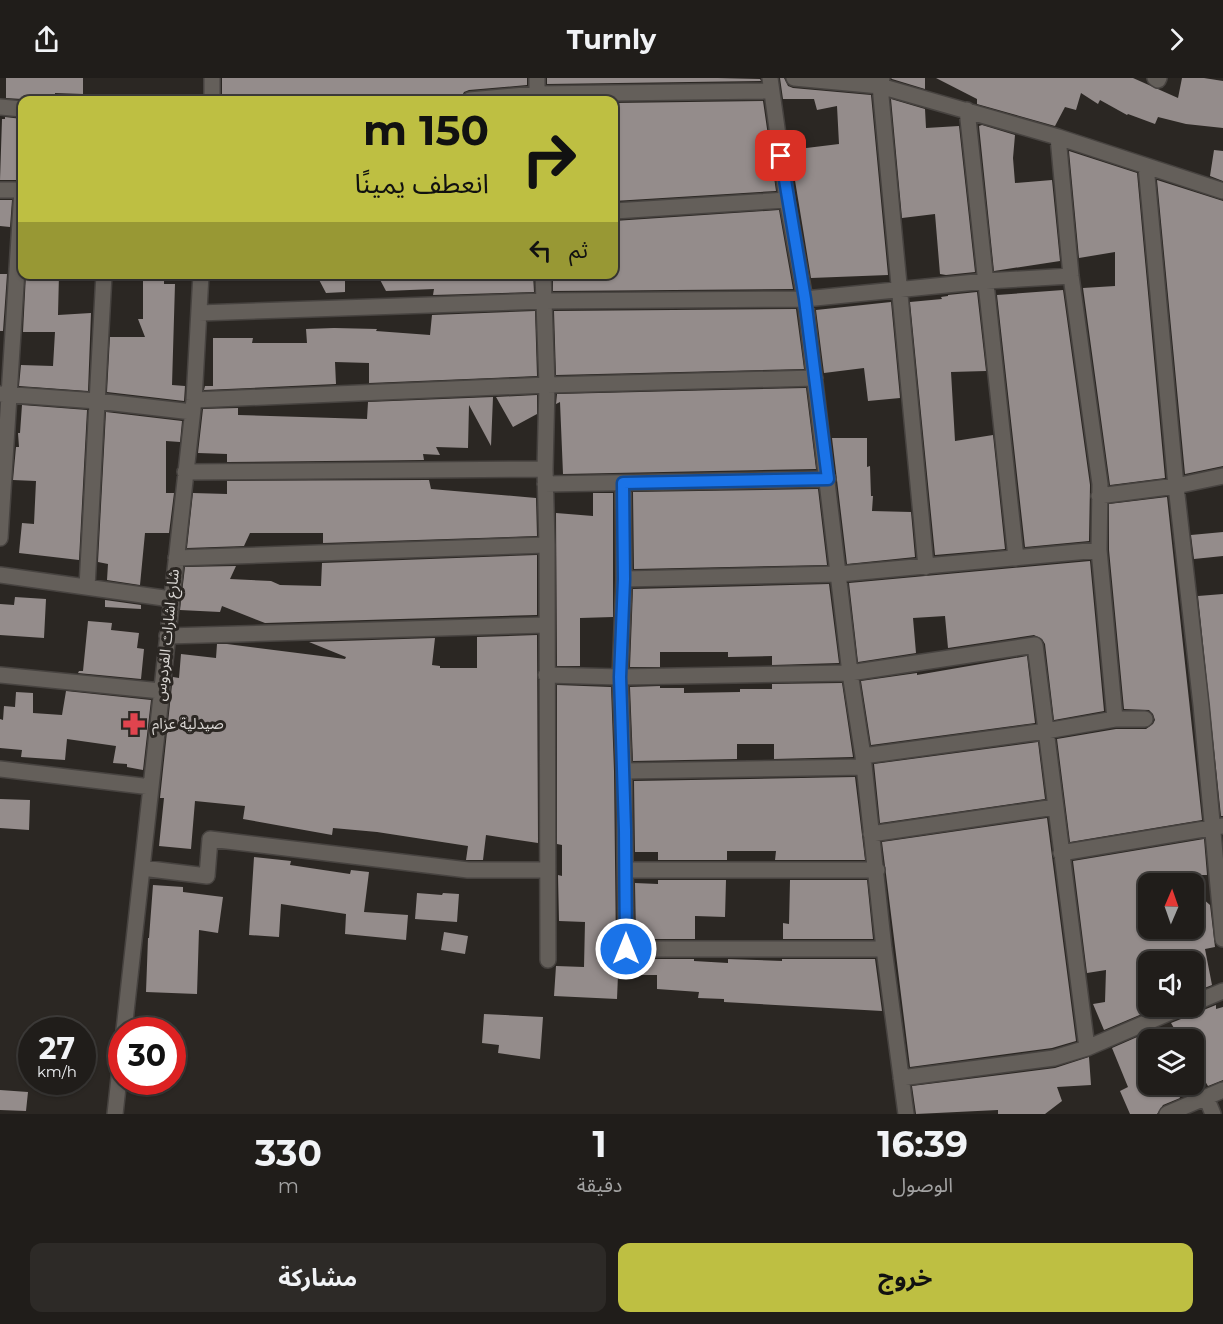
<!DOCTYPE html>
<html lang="ar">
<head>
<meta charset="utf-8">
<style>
  :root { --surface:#201d1a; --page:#2d2a27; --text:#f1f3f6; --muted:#a2a2a2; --line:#3d3b39; --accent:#bebf42 }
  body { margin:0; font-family:Montserrat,"Noto Sans Arabic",sans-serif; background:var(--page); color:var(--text); direction:rtl; height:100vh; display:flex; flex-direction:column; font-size:22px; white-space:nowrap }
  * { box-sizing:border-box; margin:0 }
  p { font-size:20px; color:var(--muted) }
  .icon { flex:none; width:33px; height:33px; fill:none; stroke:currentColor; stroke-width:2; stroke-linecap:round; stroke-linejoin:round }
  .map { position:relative; height:1036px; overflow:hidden; direction:ltr }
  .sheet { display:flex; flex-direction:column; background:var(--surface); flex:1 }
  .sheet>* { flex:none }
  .top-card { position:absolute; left:18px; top:18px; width:600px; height:183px; border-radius:12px; box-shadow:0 2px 4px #0004,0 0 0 2px var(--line); direction:rtl; background:#bebf42; color:#111; overflow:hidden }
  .needle { width:39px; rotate:2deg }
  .controls { position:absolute; left:1138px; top:795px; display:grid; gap:12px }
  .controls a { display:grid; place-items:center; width:66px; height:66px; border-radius:12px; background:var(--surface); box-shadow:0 2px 4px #0004,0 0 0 2px var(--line); font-size:30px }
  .speed { position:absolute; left:18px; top:939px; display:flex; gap:12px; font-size:30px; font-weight:700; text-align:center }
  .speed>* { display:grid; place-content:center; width:78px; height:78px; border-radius:50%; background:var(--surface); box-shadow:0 2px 4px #0004,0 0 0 2px var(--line); line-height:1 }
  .speed small { font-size:15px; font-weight:400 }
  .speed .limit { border:9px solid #d22; background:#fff; color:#111 }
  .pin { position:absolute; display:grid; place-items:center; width:51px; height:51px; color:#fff; margin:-26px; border-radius:12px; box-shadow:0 3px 9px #0006 }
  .me { position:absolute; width:66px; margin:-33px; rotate:0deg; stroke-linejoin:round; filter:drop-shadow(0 0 4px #0008) }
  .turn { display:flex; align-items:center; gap:21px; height:126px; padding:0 30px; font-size:27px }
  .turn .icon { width:78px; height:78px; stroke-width:2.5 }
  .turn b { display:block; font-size:42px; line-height:51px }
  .then { display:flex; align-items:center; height:57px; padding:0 30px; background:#0003; gap:12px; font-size:22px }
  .eta { display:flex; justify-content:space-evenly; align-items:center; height:102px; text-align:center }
  .eta b { font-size:36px; font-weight:700; line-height:42px }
  .primary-button { display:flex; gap:12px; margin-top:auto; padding:12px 30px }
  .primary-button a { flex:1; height:69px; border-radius:12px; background:var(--accent); color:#111; font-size:24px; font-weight:700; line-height:69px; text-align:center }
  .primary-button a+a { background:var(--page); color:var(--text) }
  header { display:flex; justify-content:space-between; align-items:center; height:78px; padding:0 30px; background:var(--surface); font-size:27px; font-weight:700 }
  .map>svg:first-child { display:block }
  .building { fill:#948c8b }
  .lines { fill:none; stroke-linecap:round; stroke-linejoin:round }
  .street-casing { stroke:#474340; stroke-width:18 }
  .street { stroke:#645f5a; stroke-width:15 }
  .route-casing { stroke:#114b97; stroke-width:15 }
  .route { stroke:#1a73e8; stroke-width:10 }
  .labels { text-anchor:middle; stroke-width:6; stroke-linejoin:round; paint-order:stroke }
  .street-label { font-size:15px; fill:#d9d6d3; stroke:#2b2723 }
  .poi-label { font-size:15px; fill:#d9d6d3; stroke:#2b2723; text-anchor:start }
</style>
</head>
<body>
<header><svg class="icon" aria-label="forward" viewBox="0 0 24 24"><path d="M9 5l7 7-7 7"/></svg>Turnly<svg class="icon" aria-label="share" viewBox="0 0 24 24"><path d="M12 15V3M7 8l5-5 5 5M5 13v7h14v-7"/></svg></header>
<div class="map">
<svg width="1223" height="1036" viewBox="0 0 1223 1036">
  <rect width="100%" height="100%" fill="#2b2723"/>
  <path class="building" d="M6,0H83V16L55,15V18L24,17L22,21L6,20Z
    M222,0H527V7L469,12L464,14L460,22H222Z
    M547,0H718L760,1L761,3L547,6Z
    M780,0H784L788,8L793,10L871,17L888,197L811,200L790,72L839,66L837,28L817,32L814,21H783Z
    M891,0H925V11L892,1Z
    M936,0H1133L1178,20L1182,0H1204L1223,3V50L1186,46L1158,39L1155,46L1128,36L1127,37L1100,22L1098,26L1081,15L1076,32L1065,29L1055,48L977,26V21Z
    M891,21L925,31L926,50L959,48L975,194L946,197L940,196L935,136L902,140Z
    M763,23L776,113L614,123V25Z
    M5,39L22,41V56H19L18,87H22V102H0L2,41H5Z
    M982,47L1015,57L1013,80L1015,105L1052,102L1060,183L994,193L979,48Z
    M1214,72L1223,73V103L1210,98Z
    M1069,73L1137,95L1165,400L1110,407L1083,210L1115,208V174L1079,180Z
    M1157,102L1223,123V388L1185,396Z
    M0,122H12L10,149L0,148Z
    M779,132L793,211L553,213V196H614V143Z
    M0,196H7L3,253H0Z
    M26,196H59L58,237L91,235L88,313L19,308L21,287L53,288L55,254H23Z
    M143,196H164V206H175L172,307L185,308L184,323L107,314L110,259H145L138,241H143Z
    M316,196H345V214L326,215Z
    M377,196H533L534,214L433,217L434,211L386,213Z
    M1063,212L1090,407L1089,463L1025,469L997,217Z
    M977,214L986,293L951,294L955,363L993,357L1005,471L935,477L910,224L942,221L941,219L948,218V217Z
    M891,224L900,320L868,323L864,290L824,295L816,232Z
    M796,231L804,291L556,297L554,233Z
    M535,233L537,298L369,305V285L335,284L336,306L204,312L205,308H213V260H253L252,265H307L306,251L334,250L377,251L376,253L430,257L432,237Z
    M806,310L816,391L563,396L560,324L556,326L557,316Z
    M537,317V336L513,349L496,319Z
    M493,319L491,368L469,327L468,370L436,369L440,377L423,376L424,382L227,384V376L198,375L203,331L238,330V337L367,341L368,324Z
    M22,327L87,332L79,482L19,475L22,445L34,446L36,403L13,402L16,369H19L18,355H20Z
    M106,334L182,343L180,364L166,363V415H174L169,455H145L140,507L107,502L108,486L98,484Z
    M832,360H867V389L870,388L871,418H873L872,433L911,434L915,479L847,486Z
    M429,402L431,411L536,420L537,458L323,465V455H250L244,468L187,470L193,415L227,416V403Z
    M818,411L827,487L634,491L633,414Z
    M593,415H613V539L580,540V588H557L556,435L593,438Z
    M1167,419L1202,742L1070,764L1057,661L1116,651H1146L1153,646L1155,642L1153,636L1149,632L1124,631L1109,472V426Z
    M1223,454V478L1194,481L1191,457Z
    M537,477V537L265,545L222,528L220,534L180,532L185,489L236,488L230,501L271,503L280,507L321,508L322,485Z
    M1090,483L1104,633L1054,642L1045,566L1042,561L1034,557L948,570L945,538L913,540L916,575L858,584L849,505Z
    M829,506L839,585L772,587V578L728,579V574H660V589H630L633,511Z
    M1223,516V738H1221L1198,518Z
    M15,519L46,521L44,560L0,557V526L14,527Z
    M105,522L141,527V531L105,529Z
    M88,543L112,545L111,552L139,555L137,570L144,571L141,601L78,595L79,593H83Z
    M537,557L538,765L486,757L483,782H466L468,768L377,754L333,750L332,757L243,741L245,728L195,723L191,771L159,768L164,720H160L172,607L173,599L179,600L181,576L216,580L217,566H227L345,581L346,579L309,564L435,560L432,587L440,588V590H477V559Z
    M1027,578L1035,645L871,667L861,603L917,595V597Z
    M842,605L853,679L774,681V666H737V681L633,683L630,609L660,608V610H684V615L740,614V611H772V606Z
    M557,607L611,609L614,693L616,871L618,876L626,881H694V883L728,885V881L782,883V881H875L882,933L724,924V921L698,920L699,914L657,911V897H618L617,921L554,918L556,888L584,889L585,844L559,843L558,797L562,798V767L557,766Z
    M66,613L151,622L143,692L127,689V686L113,685L116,668L67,661L65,682L21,679L22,672L0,670V641L3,642L4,628L15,629L16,614L33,615V635L62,637Z
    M1038,664L1045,721L880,745L874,686Z
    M855,699L865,782H775L776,773H727V782H658V774H635L634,703Z
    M0,721L30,722L29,752L0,750Z
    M1047,740L1076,963L1052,970L910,989L882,764Z
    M1204,761L1207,797H1175L1185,806H1149V850H1194V813L1210,827L1215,869L1205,871L1212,907L1194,914V876L1168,884H1149V933L1104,952L1093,926L1105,924L1106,892L1087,895L1073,783Z
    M254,779L291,783L290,787L350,796L351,792L369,794L364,834L408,837L406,862L345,856L346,836L281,826L279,859L249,857Z
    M658,802H726L725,839L695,838V861H636L635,805L658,806Z
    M790,802H867L873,861H783V845L789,846Z
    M153,807L183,809V814L223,819L218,855L199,852L197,916L146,914L148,860H149Z
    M417,815L442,817L443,815L459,816L457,844L415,841Z
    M444,854L468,858L465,876L441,872Z
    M1216,927V931L1223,929V1002L1208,1008L1194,985V962H1181L1171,945Z
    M484,936L543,939L540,981L498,975L499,967L482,965Z
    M1151,953L1155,962H1149V1006H1175L1180,1020L1163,1027L1157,1036H1130L1120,1013L1128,1009L1112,970Z
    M1089,979L1091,1007L1057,1009L1062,1023L1045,1036H998V1032L916,1036L912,1008L1055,990Z
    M0,1012L28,1014L26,1033L0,1032Z"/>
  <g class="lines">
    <g class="street-casing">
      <path id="street" d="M770,0L787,122L805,221L850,595L863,678L884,871L906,1036
        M794,0L880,8L1058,59L1223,113
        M882,0L880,8L926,489
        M1155,0L1158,2L1159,0
        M212,22V0
        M470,22L536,16L771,13
        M537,22V0
        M0,29L22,31
        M967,32L1016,480
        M1058,59L1071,198L1100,406L1099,472L1115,641
        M1146,88L1176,408L1201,627L1223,861
        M0,112H22L0,460
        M614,133L787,122
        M543,196L547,307L545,391L547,467L548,882
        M199,235L544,223L805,221L986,203L1071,198
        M1,316L97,323L192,334
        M194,322L547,307L815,300
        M185,394L545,391
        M623,405L624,501L620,599L624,693L626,871H884
        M545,406L828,401
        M1099,418L1176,408L1223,398
        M176,480L547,467
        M0,497L171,521
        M624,501L839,496L1099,472
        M87,509L104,196
        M167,558L546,547
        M0,597L161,613
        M546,597L620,599L850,595L1035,567L1087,970
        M863,678L1046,653L1115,641H1145
        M0,691L151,709
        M624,693L864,689
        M871,756L1055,729
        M1061,775L1223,748
        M142,790L207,798L210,761L468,792H547
        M626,792H877
        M1194,925L1223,913
        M124,952L194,322L201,196
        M901,1000L1054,980L1087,970L1185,928
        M1206,1019L1213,1036
        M115,1036L122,973
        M1167,1036L1223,1012"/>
    </g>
    <use href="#street" class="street"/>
  </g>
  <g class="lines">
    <g class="route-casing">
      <path id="route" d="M626,871L625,752L620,599L624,501L623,405L828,401L805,221L781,78"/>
    </g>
    <use href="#route" class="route"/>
  </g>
  <defs>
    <g id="pharmacy-bare" transform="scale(1.8)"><path d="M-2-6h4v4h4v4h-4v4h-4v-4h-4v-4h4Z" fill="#e0444e" stroke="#2b2723" stroke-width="2.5" paint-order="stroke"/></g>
  </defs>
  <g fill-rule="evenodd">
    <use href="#pharmacy-bare" x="134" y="646"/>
  </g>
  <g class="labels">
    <g class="street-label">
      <text transform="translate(167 557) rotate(-84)" y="5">شارع اشارات الفردوس</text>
    </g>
    <g class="poi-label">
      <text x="152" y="651">صيدلية عزام</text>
    </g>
  </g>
</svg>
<div class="controls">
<a><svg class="needle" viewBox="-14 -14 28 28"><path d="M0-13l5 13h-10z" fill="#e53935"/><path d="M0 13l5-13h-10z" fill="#a2a2a2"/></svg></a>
<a><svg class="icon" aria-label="sound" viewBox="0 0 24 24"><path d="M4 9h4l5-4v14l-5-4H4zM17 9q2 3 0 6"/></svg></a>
<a><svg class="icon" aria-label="layers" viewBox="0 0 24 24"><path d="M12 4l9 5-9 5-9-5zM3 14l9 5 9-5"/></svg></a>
</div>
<div class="speed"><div>27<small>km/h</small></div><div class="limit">30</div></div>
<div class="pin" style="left:781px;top:78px;background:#d93025"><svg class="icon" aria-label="arrive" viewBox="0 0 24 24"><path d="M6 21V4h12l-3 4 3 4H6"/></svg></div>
<svg class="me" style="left:626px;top:871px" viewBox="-20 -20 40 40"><circle r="17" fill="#1a73e8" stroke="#fff" stroke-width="3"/><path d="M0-11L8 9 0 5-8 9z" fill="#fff"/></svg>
<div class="top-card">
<div class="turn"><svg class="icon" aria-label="right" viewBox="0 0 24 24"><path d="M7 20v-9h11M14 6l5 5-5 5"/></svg><div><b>150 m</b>انعطف يمينًا</div></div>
<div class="then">ثم<svg class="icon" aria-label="left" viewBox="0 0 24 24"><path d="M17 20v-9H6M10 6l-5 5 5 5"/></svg></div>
</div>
</div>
<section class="sheet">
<div class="eta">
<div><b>16:39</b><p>الوصول</p></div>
<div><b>1</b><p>دقيقة</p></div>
<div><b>330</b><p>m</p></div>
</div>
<div class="primary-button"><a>خروج</a><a>مشاركة</a></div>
</section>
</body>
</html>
